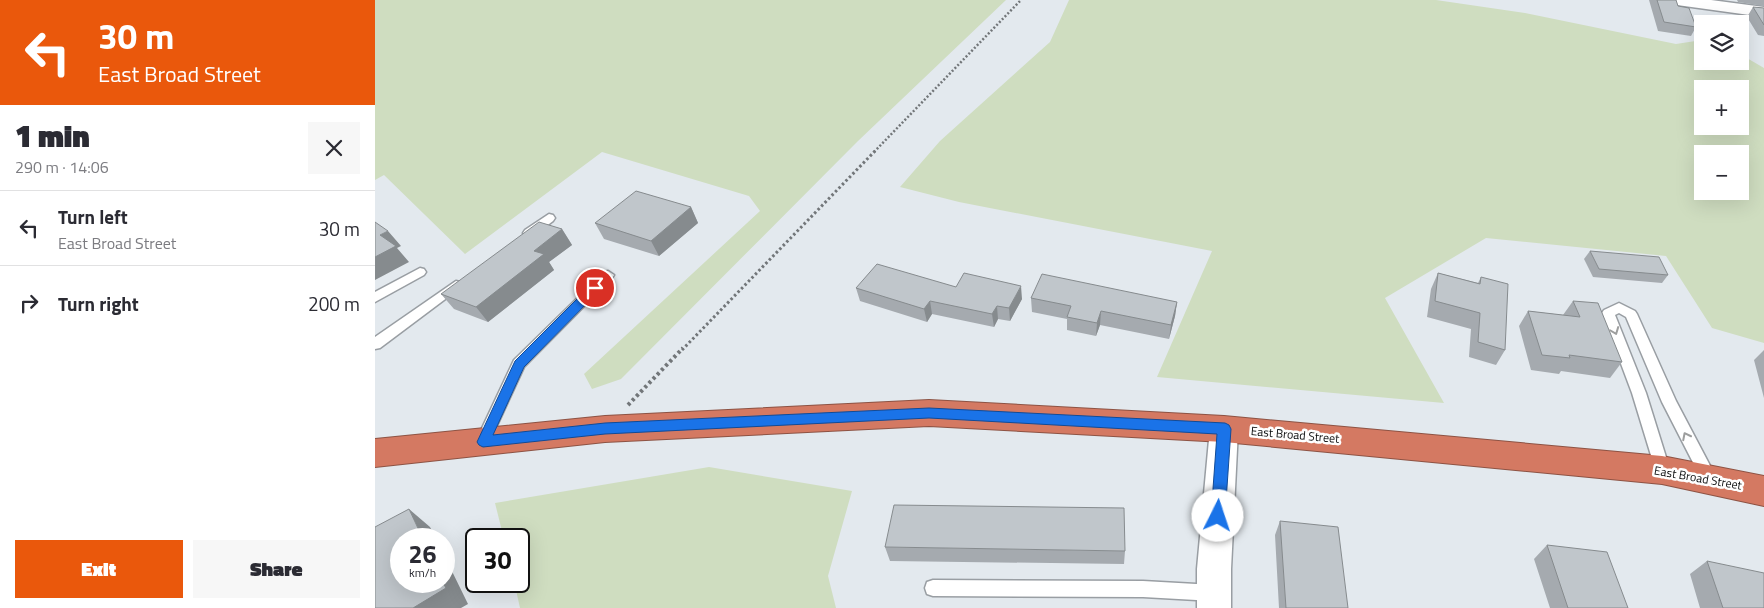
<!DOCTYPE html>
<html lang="en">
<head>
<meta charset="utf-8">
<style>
  :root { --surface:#fff; --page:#f7f7f7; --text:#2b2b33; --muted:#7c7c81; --line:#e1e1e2; --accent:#ea580c }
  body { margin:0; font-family:"Titillium Web",sans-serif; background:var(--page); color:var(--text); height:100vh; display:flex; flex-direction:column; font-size:19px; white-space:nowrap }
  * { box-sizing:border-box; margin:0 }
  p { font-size:16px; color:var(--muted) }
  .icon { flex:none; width:28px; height:28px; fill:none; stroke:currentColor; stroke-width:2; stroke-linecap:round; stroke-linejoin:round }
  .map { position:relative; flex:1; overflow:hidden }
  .details { display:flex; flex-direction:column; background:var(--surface); width:375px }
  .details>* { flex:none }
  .hud { background:#ea580c; color:#fff; overflow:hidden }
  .tools { position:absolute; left:1319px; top:15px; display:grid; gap:10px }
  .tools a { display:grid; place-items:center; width:55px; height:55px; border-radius:0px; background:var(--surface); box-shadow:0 5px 20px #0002; font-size:25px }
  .speed { position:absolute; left:15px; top:528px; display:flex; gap:10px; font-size:25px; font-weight:700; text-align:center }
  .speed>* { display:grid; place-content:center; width:65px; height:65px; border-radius:50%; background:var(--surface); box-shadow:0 5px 20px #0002; line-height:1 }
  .speed small { font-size:12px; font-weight:400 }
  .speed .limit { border:2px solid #111; border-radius:8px; background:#fff; color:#111 }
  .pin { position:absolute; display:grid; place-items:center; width:42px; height:42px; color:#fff; margin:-21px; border:2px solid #fff; border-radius:50%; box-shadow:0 1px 5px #0007 }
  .me { position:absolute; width:55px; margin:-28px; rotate:4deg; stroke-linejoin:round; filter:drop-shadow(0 0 4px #0008) }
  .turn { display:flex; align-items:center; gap:18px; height:105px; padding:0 15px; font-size:22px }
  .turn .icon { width:65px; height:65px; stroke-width:2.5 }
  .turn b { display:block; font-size:35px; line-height:42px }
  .round { display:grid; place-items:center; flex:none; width:52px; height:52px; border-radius:0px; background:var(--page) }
  .summary { display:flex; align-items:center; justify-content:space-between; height:85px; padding:0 15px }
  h1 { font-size:30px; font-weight:800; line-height:38px }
  .primary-button { display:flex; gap:10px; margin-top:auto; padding:10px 15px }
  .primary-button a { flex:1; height:58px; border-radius:0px; background:var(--accent); color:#fff; font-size:20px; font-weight:800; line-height:58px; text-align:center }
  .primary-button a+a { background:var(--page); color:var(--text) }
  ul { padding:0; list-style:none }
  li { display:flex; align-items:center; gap:15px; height:75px; padding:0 15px; border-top:1px solid var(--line) }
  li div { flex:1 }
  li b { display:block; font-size:19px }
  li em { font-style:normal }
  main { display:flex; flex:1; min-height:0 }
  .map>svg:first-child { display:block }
  .green { fill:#cfddc0; fill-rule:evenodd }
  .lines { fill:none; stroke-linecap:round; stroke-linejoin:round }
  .lane-casing { stroke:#999ea3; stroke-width:3 }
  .street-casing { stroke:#999ea3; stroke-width:3 }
  .highway-casing { stroke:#8d5344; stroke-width:2 }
  .path-far2 { stroke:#727679; stroke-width:2.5; stroke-dasharray:2 2; stroke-linecap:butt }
  .path-far1 { stroke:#727679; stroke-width:3; stroke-dasharray:2.5 2.5; stroke-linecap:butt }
  .path { stroke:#727679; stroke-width:4; stroke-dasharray:3 3; stroke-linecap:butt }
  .lane { fill:#fff; fill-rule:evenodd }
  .street { fill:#fff; fill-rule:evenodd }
  .highway { fill:#d47962; fill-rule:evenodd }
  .wall { fill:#a5aaaf }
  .shaded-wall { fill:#868b8e }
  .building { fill:#c0c6cb; stroke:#868b8e }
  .oneway { stroke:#9d9e9e }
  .route { fill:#1a73e8; stroke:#114b97 }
  .labels { text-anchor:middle; stroke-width:5; stroke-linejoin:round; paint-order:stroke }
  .street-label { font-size:12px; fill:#0a0c0d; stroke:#fff }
</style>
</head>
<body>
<main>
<section class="details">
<div class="hud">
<div class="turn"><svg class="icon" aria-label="left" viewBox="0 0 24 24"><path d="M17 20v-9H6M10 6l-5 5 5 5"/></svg><div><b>30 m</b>East Broad Street</div></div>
</div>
<div class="summary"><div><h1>1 min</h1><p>290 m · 14:06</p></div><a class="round"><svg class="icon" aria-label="close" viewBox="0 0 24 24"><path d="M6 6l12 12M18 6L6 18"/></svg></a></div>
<ul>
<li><svg class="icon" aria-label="left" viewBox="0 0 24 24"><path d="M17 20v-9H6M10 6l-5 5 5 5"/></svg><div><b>Turn left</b><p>East Broad Street</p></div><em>30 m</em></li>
<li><svg class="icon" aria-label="right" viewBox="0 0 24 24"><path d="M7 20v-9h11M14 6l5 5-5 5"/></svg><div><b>Turn right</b></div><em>200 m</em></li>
</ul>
<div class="primary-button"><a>Exit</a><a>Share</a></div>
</section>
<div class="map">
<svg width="1389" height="608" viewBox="0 0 1389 608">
  <rect width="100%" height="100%" fill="#e3e9ee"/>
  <path class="green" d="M0,0H631L483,141L246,379L217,389L209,374L385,211L374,196L227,152L90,254L9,175L0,180Z
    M694,0H1061L1150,13L1301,44L1327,40L1328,61H1365V54L1389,68V343L1337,328L1291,256L1111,238L1010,298L1069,403L782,377L837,251L584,202L525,187L565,141L675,42ZM1328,89H1365V126H1328ZM1328,154H1365V191H1328Z
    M334,467L477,491L453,576L461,608H145L139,581H144V539H129L120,503Z"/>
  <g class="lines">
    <g class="lane-casing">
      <path id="lane" d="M174,214L178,215L180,218L178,221L158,236H150L148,233L150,230Z
        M45,268L49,269L51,272L49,275L0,302V292Z
        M233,271L239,275L237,278L149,367L113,445L108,447L103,445L101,441L139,360L229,272Z
        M81,281L85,282L87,285L85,288L5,348L0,349V337Z
        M1244,303L1260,311L1262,314L1301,401L1341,477L1338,482L1333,484L1328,482L1287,402L1251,317L1244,313L1240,315L1271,393L1295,470L1292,475L1287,477L1282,475L1257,393L1227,313L1229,310Z
        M558,580L768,581L839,585L845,587L848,593L845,599L839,601L768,597L558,596L552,594L550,588L552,582Z"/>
    </g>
    <g class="street-casing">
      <path id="street" d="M1294,0H1336L1389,7V17L1302,5L1297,3Z
        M849,417L859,420L863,429L856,569V608H822V569L835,429L839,420Z"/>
    </g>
    <g class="highway-casing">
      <path id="highway" d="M554,400L849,416L1287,456L1389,476V506L1287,484L849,442L554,426L230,442L0,467V439L230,416Z"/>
    </g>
    <path class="path-far2" d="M499,152L646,0"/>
    <path class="path-far1" d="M307,350L500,151"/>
    <path class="path" d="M253,405L308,348"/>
    <use href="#lane" class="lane"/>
    <use href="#street" class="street"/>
    <use href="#highway" class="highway"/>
  </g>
  <path class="wall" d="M1274,0H1301L1303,6L1321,27L1316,36L1283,31Z
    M1362,0H1389V6L1363,2Z
    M1378,7L1389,8V36L1383,35L1372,17Z
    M316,207L323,223L284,256L229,239L220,223Z
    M187,229L197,245L174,262L179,270L113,322L79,309L66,294Z
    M1215,251L1293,275L1287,283L1218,277L1209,259Z
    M1063,273L1103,283L1106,277L1130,350L1121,365L1094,357L1096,329L1052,317L1056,289Z
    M581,287L647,299L635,321L623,319L619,327L557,314L552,322L485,301L481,288Z
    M656,298L802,302L800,316L794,339L725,325L721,336L692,330V319L657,312Z
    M1198,301L1247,362L1235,378L1186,371L1184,374L1156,370L1144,326L1153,311L1188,315Z
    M1389,350V398L1379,360Z
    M905,521L973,608H904L900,535Z
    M1172,545L1253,608H1175L1159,559Z
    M510,547L750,551L749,564L515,561Z
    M1332,561L1389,608H1325L1315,574Z"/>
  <path class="shaded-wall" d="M316,207L323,223L284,256L276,241Z
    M187,229L197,245L174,262L179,270L113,322L101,307L159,251Z
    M13,231L26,246L22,248L34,262L0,280V257L5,235Z
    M646,286L647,299L635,321L634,308Z
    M555,301L557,314L552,322L549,309Z
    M802,302L800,316L794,339L796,325Z
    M622,306L623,319L619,327L617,314Z
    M726,311L725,325L721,336L722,323Z
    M34,509L55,527L61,539H48Z
    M69,555L93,604L86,608H38L67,581H69Z"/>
  <path class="building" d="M1282,0H1301L1303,6L1314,8L1321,27L1289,22Z
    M1378,7L1389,8V25Z
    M261,191L316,207L276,241L220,223Z
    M0,222L13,231L5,235L21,246L0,257Z
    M164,222L187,229L159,251L169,254L101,307L66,294Z
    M1215,251L1284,257L1293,275L1224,269Z
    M502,264L581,287L589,273L646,286L634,308L622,306L617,314L555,301L549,309L481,288Z
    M1063,273L1105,284L1106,277L1133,284L1130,350L1103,342L1105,313L1060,301Z
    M667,274L802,302L796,325L726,311L722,323L692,317L696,306L656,298Z
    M1198,301L1223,303L1247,362L1194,355L1195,358L1167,355L1153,311L1205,317Z
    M519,505L749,508L750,551L510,547Z
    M34,509L48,539H26V581H67L71,588L38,608H0V527Z
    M905,521L963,527L973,608H911Z
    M1172,545L1232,552L1253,608H1193Z
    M1332,561L1389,573V608H1348Z"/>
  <defs><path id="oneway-chevron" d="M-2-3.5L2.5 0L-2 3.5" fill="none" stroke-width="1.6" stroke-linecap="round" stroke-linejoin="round" transform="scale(1.25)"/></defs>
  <g class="oneway">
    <use href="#oneway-chevron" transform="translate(1240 331) rotate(69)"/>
    <use href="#oneway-chevron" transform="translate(1311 436) rotate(-117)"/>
  </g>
  <path class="route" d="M220,284L226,288L224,291L149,367L118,435L230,423L554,408L850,423L854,425L856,429L850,516L848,521L843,523L838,521L836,516L842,434L554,418L230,434L108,447L104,445L102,442L140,361L216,285Z"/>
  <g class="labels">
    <g class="street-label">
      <text transform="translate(920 435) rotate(5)" y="4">East Broad Street</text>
      <text transform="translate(1323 478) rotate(10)" y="4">East Broad Street</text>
    </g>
  </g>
</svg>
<div class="tools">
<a><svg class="icon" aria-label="layers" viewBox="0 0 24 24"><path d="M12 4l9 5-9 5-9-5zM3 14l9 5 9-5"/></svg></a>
<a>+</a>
<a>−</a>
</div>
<div class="speed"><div>26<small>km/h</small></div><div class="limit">30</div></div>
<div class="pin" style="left:220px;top:288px;background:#d93025"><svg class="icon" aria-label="arrive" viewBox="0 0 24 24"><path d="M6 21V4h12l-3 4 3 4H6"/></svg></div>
<svg class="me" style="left:843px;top:516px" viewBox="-20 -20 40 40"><circle r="19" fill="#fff"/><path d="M0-13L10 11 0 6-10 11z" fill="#1a73e8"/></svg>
</div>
</main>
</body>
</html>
